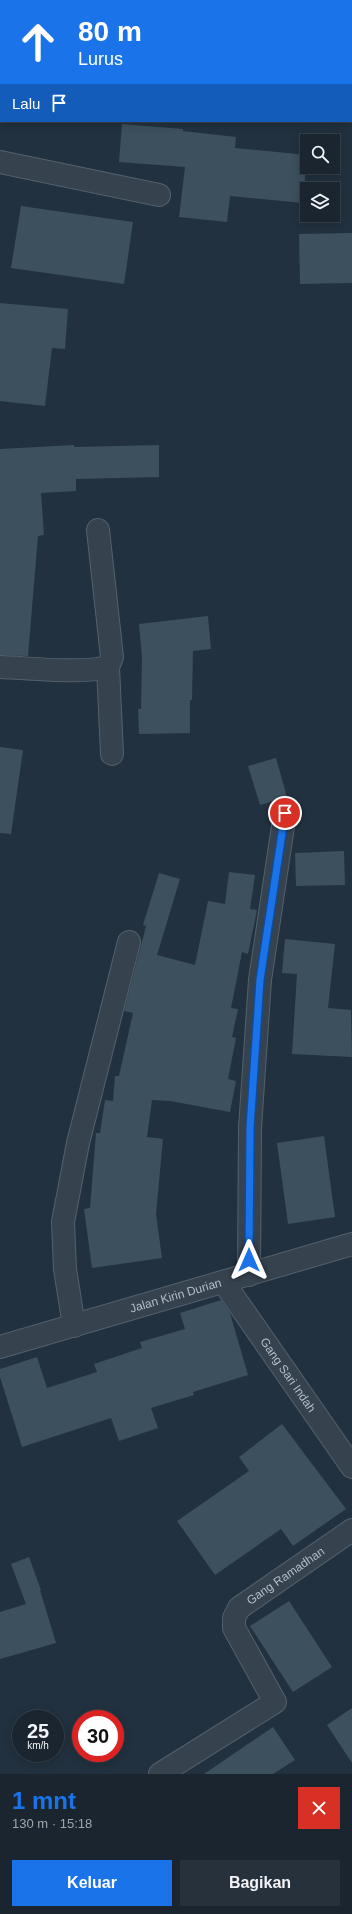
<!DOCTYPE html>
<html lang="id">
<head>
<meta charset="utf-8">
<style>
  :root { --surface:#1a252f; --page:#27313b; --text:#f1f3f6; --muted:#9fa5aa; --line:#38424b; --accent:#1a73e8 }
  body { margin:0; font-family:Arial,sans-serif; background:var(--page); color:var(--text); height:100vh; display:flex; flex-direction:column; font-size:15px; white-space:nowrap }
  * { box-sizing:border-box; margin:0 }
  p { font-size:13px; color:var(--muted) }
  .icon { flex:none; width:22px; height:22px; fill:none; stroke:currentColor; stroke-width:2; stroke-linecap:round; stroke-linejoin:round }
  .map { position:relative; height:1774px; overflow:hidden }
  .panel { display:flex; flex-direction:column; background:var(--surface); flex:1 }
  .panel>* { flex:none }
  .guide { position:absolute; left:0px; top:0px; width:352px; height:122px; box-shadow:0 2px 10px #0003,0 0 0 1px var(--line); background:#1a73e8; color:#fff; overflow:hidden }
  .controls { position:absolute; left:300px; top:134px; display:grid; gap:8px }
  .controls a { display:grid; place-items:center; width:40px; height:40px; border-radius:0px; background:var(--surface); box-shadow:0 2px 10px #0003,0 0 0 1px var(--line); font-size:20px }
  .speed { position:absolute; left:12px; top:1710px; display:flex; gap:8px; font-size:20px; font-weight:700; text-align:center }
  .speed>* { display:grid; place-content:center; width:52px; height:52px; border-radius:50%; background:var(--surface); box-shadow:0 2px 10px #0003,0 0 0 1px var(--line); line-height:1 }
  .speed small { font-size:10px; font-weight:400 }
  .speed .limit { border:6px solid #d22; background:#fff; color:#111 }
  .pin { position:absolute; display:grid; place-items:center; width:34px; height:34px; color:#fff; margin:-17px; border:2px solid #fff; border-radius:50%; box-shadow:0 1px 4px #0007 }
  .me { position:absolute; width:44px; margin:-22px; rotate:0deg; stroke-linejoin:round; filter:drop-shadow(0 0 3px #0008) }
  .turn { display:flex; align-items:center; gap:14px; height:84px; padding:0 12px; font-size:18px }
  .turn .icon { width:52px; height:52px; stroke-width:2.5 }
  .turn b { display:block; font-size:28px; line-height:34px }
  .then { display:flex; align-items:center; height:38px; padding:0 12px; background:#0003; gap:8px; font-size:15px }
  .round { display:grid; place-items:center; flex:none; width:42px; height:42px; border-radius:0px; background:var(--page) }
  .overview { display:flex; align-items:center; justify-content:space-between; height:68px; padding:0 12px }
  h1 { font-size:24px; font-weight:600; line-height:30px; color:var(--accent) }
  .button { display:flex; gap:8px; margin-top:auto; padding:8px 12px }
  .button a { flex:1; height:46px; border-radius:0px; background:var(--accent); color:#fff; font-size:16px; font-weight:600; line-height:46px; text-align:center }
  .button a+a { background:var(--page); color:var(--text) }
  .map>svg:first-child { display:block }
  .building { fill:#3d505e }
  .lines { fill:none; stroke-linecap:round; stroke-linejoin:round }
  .minor-casing { stroke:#54616d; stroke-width:24 }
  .trunk-casing { stroke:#414e5a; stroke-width:24 }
  .minor { stroke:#36434f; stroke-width:22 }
  .trunk { stroke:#656360; stroke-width:22 }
  .route-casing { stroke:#114b97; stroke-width:10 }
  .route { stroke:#1a73e8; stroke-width:7 }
  .labels { text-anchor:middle; stroke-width:4; stroke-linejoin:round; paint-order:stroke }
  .street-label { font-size:12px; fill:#b2beca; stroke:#1b2834 }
</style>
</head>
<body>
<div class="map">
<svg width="352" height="1774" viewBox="0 0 352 1774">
  <rect width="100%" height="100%" fill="#22313f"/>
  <path class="building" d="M122,124L183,129V131L236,137L235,148L307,155L303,203L230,196L227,222L179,217L185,167L119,162Z
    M21,206L133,222L124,284L11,268Z
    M352,233V283L300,284L299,234Z
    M0,303L68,309L65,349L52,348L45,406L0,401Z
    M74,445V447L159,445V477L76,479V491L41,493L44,535L38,536L28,656L0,655V449Z
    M208,616L211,649L193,651L192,700H190V733L139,734L138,709H141L142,657L139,624Z
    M0,747L23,750L11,834L0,833Z
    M276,758L287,797L260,805L248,766Z
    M344,851L345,885L296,886L295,853Z
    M229,872L255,875L250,909L257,910L248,954L242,952L231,1008L238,1009L232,1037L236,1038L228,1079L236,1081L230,1112L170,1101L152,1100L147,1137L163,1139L156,1214L162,1258L92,1268L84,1209L90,1208L96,1133H100L105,1100L113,1101L115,1076H119L133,1013L124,1011L146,926L143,925L159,873L180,879L157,955L195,965L208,901L225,904Z
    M285,939L335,944L328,1008L351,1010L352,1057L292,1054L297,974L282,973Z
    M324,1136L335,1217L288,1224L277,1143Z
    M221,1300L230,1313L248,1375L193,1392L194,1395L151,1408L158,1428L119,1441L111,1418L22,1447L0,1377V1369L37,1357L47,1388L97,1372L94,1364L142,1348L140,1342L185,1329L180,1313Z
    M282,1424L346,1509L293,1546L281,1529L215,1575L177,1521L249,1471L239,1457Z
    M29,1557L41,1590H40L56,1643L0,1659V1612L26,1604L11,1564Z
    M289,1601L332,1667L293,1692L250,1626Z
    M352,1708V1763L327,1725Z
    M273,1727L295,1760L273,1774H204Z"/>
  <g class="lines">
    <g class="minor-casing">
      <g id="minor">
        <path d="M0,162L159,195"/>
        <path d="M0,667C30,668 81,674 108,667L112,657L98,530"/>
        <path d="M108,667L112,754"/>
        <path d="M249,1275L250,1128L260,980L285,813"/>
        <path id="s1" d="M224,1283L352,1467"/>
        <path d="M74,1326L65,1269L63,1222L78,1143L129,942"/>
        <path id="s2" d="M0,1347L352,1244"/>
        <path id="s3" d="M160,1774L275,1702L234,1628V1618L239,1608L352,1530"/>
      </g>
    </g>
    <g class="trunk-casing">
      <path id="trunk" d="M35,1V0
        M0,103L1,100"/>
    </g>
    <use href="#minor" class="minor"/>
    <use href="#trunk" class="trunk"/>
  </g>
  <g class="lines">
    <g class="route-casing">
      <path id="route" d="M249,1260L250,1128L260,980L285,813"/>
    </g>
    <use href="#route" class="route"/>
  </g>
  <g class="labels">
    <g class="street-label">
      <text dy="4" stroke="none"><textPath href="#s2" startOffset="183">Jalan Kirin Durian</textPath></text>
      <text dy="4" stroke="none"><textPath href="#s1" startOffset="112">Gang Sari Indah</textPath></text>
      <text dy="4" stroke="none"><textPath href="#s3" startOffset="298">Gang Ramadhan</textPath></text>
    </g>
  </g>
</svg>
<div class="controls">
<a><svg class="icon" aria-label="search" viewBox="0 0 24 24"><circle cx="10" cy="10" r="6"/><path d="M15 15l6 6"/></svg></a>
<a><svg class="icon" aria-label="layers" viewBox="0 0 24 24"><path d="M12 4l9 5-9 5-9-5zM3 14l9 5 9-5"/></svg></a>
</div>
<div class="speed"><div>25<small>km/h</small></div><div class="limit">30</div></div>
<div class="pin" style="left:285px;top:813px;background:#d93025"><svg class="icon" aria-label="arrive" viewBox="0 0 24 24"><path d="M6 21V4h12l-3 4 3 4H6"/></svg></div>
<svg class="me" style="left:249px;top:1260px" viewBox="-20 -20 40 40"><path d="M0-17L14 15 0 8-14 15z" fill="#1a73e8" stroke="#fff" stroke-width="4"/></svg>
<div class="guide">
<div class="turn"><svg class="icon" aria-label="ahead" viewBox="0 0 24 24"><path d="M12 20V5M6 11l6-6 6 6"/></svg><div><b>80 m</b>Lurus</div></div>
<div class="then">Lalu<svg class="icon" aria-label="arrive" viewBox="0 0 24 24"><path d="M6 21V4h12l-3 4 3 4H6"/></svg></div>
</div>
</div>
<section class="panel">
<div class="overview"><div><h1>1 mnt</h1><p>130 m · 15:18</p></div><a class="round" style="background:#d93025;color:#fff"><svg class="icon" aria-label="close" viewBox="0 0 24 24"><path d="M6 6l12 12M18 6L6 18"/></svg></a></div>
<div class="button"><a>Keluar</a><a>Bagikan</a></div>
</section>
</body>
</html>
